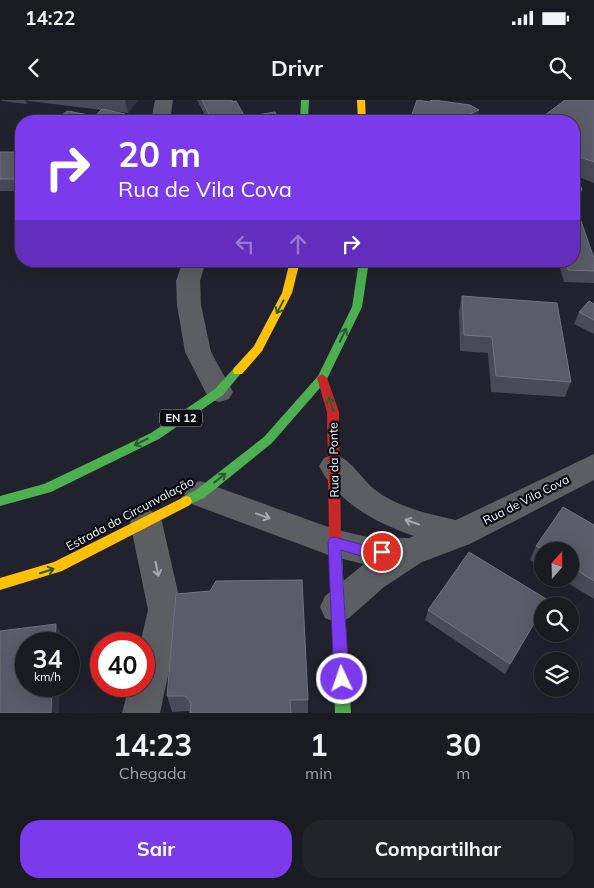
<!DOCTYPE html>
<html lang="pt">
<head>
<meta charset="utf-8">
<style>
  :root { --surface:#1a1a22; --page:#23232a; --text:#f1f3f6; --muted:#9fa1a5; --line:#383840; --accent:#7c3aed }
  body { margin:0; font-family:Mulish,sans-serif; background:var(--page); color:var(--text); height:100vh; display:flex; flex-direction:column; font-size:19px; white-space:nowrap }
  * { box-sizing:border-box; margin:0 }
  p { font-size:16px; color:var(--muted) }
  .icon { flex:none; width:28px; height:28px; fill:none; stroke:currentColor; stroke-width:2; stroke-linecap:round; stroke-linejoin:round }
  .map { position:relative; height:613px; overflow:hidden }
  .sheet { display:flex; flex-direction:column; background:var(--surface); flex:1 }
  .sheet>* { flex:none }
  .top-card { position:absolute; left:15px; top:15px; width:565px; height:152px; border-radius:20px; box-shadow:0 5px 20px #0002,0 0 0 1px var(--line); background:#7c3aed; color:#fff; overflow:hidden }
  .needle { width:32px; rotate:20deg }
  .fabs { position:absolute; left:534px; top:442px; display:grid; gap:10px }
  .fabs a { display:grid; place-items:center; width:45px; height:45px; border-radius:50%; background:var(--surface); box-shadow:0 5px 20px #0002,0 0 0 1px var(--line); font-size:25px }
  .speed { position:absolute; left:15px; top:532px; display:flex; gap:10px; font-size:25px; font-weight:700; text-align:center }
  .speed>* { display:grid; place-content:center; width:65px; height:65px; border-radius:50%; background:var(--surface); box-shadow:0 5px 20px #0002,0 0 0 1px var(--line); line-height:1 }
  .speed small { font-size:12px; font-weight:400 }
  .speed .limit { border:8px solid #d22; background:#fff; color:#111 }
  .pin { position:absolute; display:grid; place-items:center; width:42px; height:42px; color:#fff; margin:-21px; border:2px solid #fff; border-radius:50%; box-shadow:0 1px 5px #0007 }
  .me { position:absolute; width:55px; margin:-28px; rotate:357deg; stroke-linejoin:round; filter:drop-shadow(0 0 4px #0008) }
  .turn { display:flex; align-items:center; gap:18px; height:105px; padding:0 20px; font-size:22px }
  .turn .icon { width:65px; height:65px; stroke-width:2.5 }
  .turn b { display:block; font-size:35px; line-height:42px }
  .lanes { display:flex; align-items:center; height:48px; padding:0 20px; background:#0003; justify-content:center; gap:25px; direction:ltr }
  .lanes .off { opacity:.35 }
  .eta { display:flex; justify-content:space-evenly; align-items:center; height:85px; text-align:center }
  .eta b { font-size:30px; font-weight:700; line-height:35px }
  .action { display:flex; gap:10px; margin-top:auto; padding:10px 20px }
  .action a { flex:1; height:58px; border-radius:20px; background:var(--accent); color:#fff; font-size:20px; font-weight:700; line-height:58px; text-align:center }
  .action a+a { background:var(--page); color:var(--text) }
  .status { display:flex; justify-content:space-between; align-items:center; height:35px; padding:0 25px; background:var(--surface); direction:ltr }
  .status svg { height:14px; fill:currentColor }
  header { display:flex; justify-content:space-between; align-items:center; height:65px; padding:0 20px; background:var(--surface); font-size:22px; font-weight:700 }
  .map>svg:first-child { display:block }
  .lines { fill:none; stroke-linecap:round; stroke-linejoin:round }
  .street { fill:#5d5e63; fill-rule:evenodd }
  .fast { fill:#4caf50; fill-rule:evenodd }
  .slow { fill:#ffc107; fill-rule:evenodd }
  .jam { fill:#c62828; fill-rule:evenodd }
  .wall { fill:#494957 }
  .shaded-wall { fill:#32323f }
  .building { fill:#5b5b69; stroke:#737380 }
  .oneway { stroke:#2a5c31 }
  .oneway2 { stroke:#a8a9b0 }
  .route { fill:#7c3aed; stroke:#51269a }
  .labels { text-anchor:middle; stroke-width:4.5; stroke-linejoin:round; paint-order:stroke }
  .shield { fill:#090912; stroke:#adaeb6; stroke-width:1 }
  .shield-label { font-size:11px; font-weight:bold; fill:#f3f4fd }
  .street-label { font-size:12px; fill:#f3f4fd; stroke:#090912 }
</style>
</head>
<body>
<div class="status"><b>14:22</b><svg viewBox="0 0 49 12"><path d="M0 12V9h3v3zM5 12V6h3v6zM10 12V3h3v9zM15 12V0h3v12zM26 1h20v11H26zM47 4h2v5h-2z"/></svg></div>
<header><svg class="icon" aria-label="back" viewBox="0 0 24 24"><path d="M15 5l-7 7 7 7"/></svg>Drivr<svg class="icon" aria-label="search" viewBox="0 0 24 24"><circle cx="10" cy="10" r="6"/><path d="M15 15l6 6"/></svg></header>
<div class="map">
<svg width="594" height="613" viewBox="0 0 594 613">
  <rect width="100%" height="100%" fill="#22222e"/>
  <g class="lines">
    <path class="street" d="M155,0H173L171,14L178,17L180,21L155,20L152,16Z
      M183,161H206L200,181L201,205L211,252L233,292L229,299L219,302L209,299L185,252L177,205L176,181Z
      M334,354C352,360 360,377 374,389C397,407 428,414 456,420L594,354V380L470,444L422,462L384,487L349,518L337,523L325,518L320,507L325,496L364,464L334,457L189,403L185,394L189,385L200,381L334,429L367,437L409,438L414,436C376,423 338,403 319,366L324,358Z
      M146,409L157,413L162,422L182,510L160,613H122L129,586H144V544H140L148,510L130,422L135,413Z"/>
    <path class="fast" d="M301,0H309L308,21H300Z
      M359,161H369L362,207L326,281L272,343L204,398L186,406L182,405L180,401L182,397L196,390L264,337L318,276L352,207Z
      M238,267L243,271L223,295L159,339L51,392L0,406V396L44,384L151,333L215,289L234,268Z
      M335,433L340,435L341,439L351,613H335L329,439L330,435Z"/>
    <path class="slow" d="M357,0H365L366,21H358Z
      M290,161H300L292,193L262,251L242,274H234L233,271L234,268L254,246L282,193Z
      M186,396L190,397L192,401L190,405L62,471L0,490V478L54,462Z"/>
    <path class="jam" d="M322,274L327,278L339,312L341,439L340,443L335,445L330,443L329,439L327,312L317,278Z"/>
  </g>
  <path class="wall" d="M1,0H138L128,13L112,11L95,16L102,10L29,1L26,4L2,1Z
    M197,0H232L245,17L280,21H208Z
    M594,0V83L574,75V21Z
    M479,10L476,21H411V17Z
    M0,52H21V91H0Z
    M574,81L582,90L580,97H574Z
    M594,158V183L564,182L558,161H574Z
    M462,196L571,282L565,297L491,292L488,253L460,251L459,212Z
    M594,204V234L574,224L579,212Z
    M594,425V499L561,479H570V451H542V468L530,460L536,446Z
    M176,494L308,600V613H190L189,611L172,612L167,596Z
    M548,500L505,574L425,520L428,510Z"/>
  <path class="shaded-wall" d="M25,0H29V1L26,4Z
    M125,0H138L128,13Z
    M479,10L476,21H467L468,15Z
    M125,14L126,21H118Z
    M542,510V511L505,574L510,564Z
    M56,524L63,537V544H55Z
    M52,586H60L59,613H51Z"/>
  <path class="building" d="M202,0H232V2L236,1L245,17L275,12L280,21H212Z
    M417,0L430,2L431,0H434L470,5L479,10L468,15L476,19L475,21H442L411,17Z
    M565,0H594V62L574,55V21H537Z
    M102,9L125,14L118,21H55L67,11L95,16Z
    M0,52H21V79H0Z
    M574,81H579L582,90H574Z
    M574,121H581L594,158V171L568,170L566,161H574Z
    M462,196L557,203L571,282L496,276L492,237L464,235Z
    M589,201L594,204V220L579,212Z
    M563,407L594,425V481L570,466V451H546L536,446Z
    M469,452L548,500L545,506H542V510L510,564L428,510Z
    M302,480L308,600H290L291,613H190L191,603L185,596H167L176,494L210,491L216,481Z
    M56,524L55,544H26V586H52L51,613H0V531Z"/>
  <defs><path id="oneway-shaft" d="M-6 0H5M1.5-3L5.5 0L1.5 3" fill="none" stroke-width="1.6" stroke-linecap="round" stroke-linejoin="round" transform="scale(1.25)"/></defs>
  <g class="oneway">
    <use href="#oneway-shaft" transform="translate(280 207) rotate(118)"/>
    <use href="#oneway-shaft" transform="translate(343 235) rotate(-64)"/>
    <use href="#oneway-shaft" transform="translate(331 304) rotate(-108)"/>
    <use href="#oneway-shaft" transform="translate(141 342) rotate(154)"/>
    <use href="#oneway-shaft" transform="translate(220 378) rotate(-38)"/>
    <use href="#oneway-shaft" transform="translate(47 471) rotate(-17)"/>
  </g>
  <g class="oneway2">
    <use href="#oneway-shaft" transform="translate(263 416) rotate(20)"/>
    <use href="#oneway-shaft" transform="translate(412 422) rotate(-161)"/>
    <use href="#oneway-shaft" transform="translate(157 469) rotate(78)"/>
  </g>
  <path class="route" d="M334,437L367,446L386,448L388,452L386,456C372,461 355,454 341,450L349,579L347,585L342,587L336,585L334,579L328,442L330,438Z"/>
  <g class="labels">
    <rect class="shield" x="160" y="309.5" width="42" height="17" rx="4"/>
    <g class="shield-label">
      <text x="181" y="322">EN 12</text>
    </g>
    <g class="street-label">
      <text transform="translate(334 360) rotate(-91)" y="4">Rua da Ponte</text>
      <text transform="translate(526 400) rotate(-27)" y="4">Rua de Vila Cova</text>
      <text transform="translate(130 414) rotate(-28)" y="4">Estrada da Circunvalação</text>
    </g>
  </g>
</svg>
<div class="fabs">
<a><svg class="needle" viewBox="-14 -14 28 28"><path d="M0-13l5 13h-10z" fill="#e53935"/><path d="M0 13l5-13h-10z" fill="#9fa1a5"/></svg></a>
<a><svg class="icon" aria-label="search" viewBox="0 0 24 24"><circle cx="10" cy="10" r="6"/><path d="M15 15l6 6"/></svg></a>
<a><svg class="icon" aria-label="layers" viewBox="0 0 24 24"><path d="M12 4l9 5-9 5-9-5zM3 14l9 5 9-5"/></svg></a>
</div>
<div class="speed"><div>34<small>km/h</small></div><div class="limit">40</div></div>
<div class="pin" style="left:382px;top:452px;background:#d93025"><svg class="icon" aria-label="arrive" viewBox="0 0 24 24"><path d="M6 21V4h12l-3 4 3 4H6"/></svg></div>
<svg class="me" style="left:342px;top:579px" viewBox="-20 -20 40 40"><circle r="17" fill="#7c3aed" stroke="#fff" stroke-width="3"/><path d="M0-11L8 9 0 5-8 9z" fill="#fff"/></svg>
<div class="top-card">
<div class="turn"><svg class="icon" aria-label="right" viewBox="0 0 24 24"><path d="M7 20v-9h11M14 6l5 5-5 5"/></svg><div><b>20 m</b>Rua de Vila Cova</div></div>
<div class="lanes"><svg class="icon off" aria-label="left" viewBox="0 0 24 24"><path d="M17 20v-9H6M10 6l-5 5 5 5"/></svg><svg class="icon off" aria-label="ahead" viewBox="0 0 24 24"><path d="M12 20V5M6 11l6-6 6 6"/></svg><svg class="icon" aria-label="right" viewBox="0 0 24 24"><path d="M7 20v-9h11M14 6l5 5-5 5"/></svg></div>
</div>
</div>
<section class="sheet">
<div class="eta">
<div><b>14:23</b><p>Chegada</p></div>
<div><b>1</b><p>min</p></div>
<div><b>30</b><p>m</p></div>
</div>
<div class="action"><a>Sair</a><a>Compartilhar</a></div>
</section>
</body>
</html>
